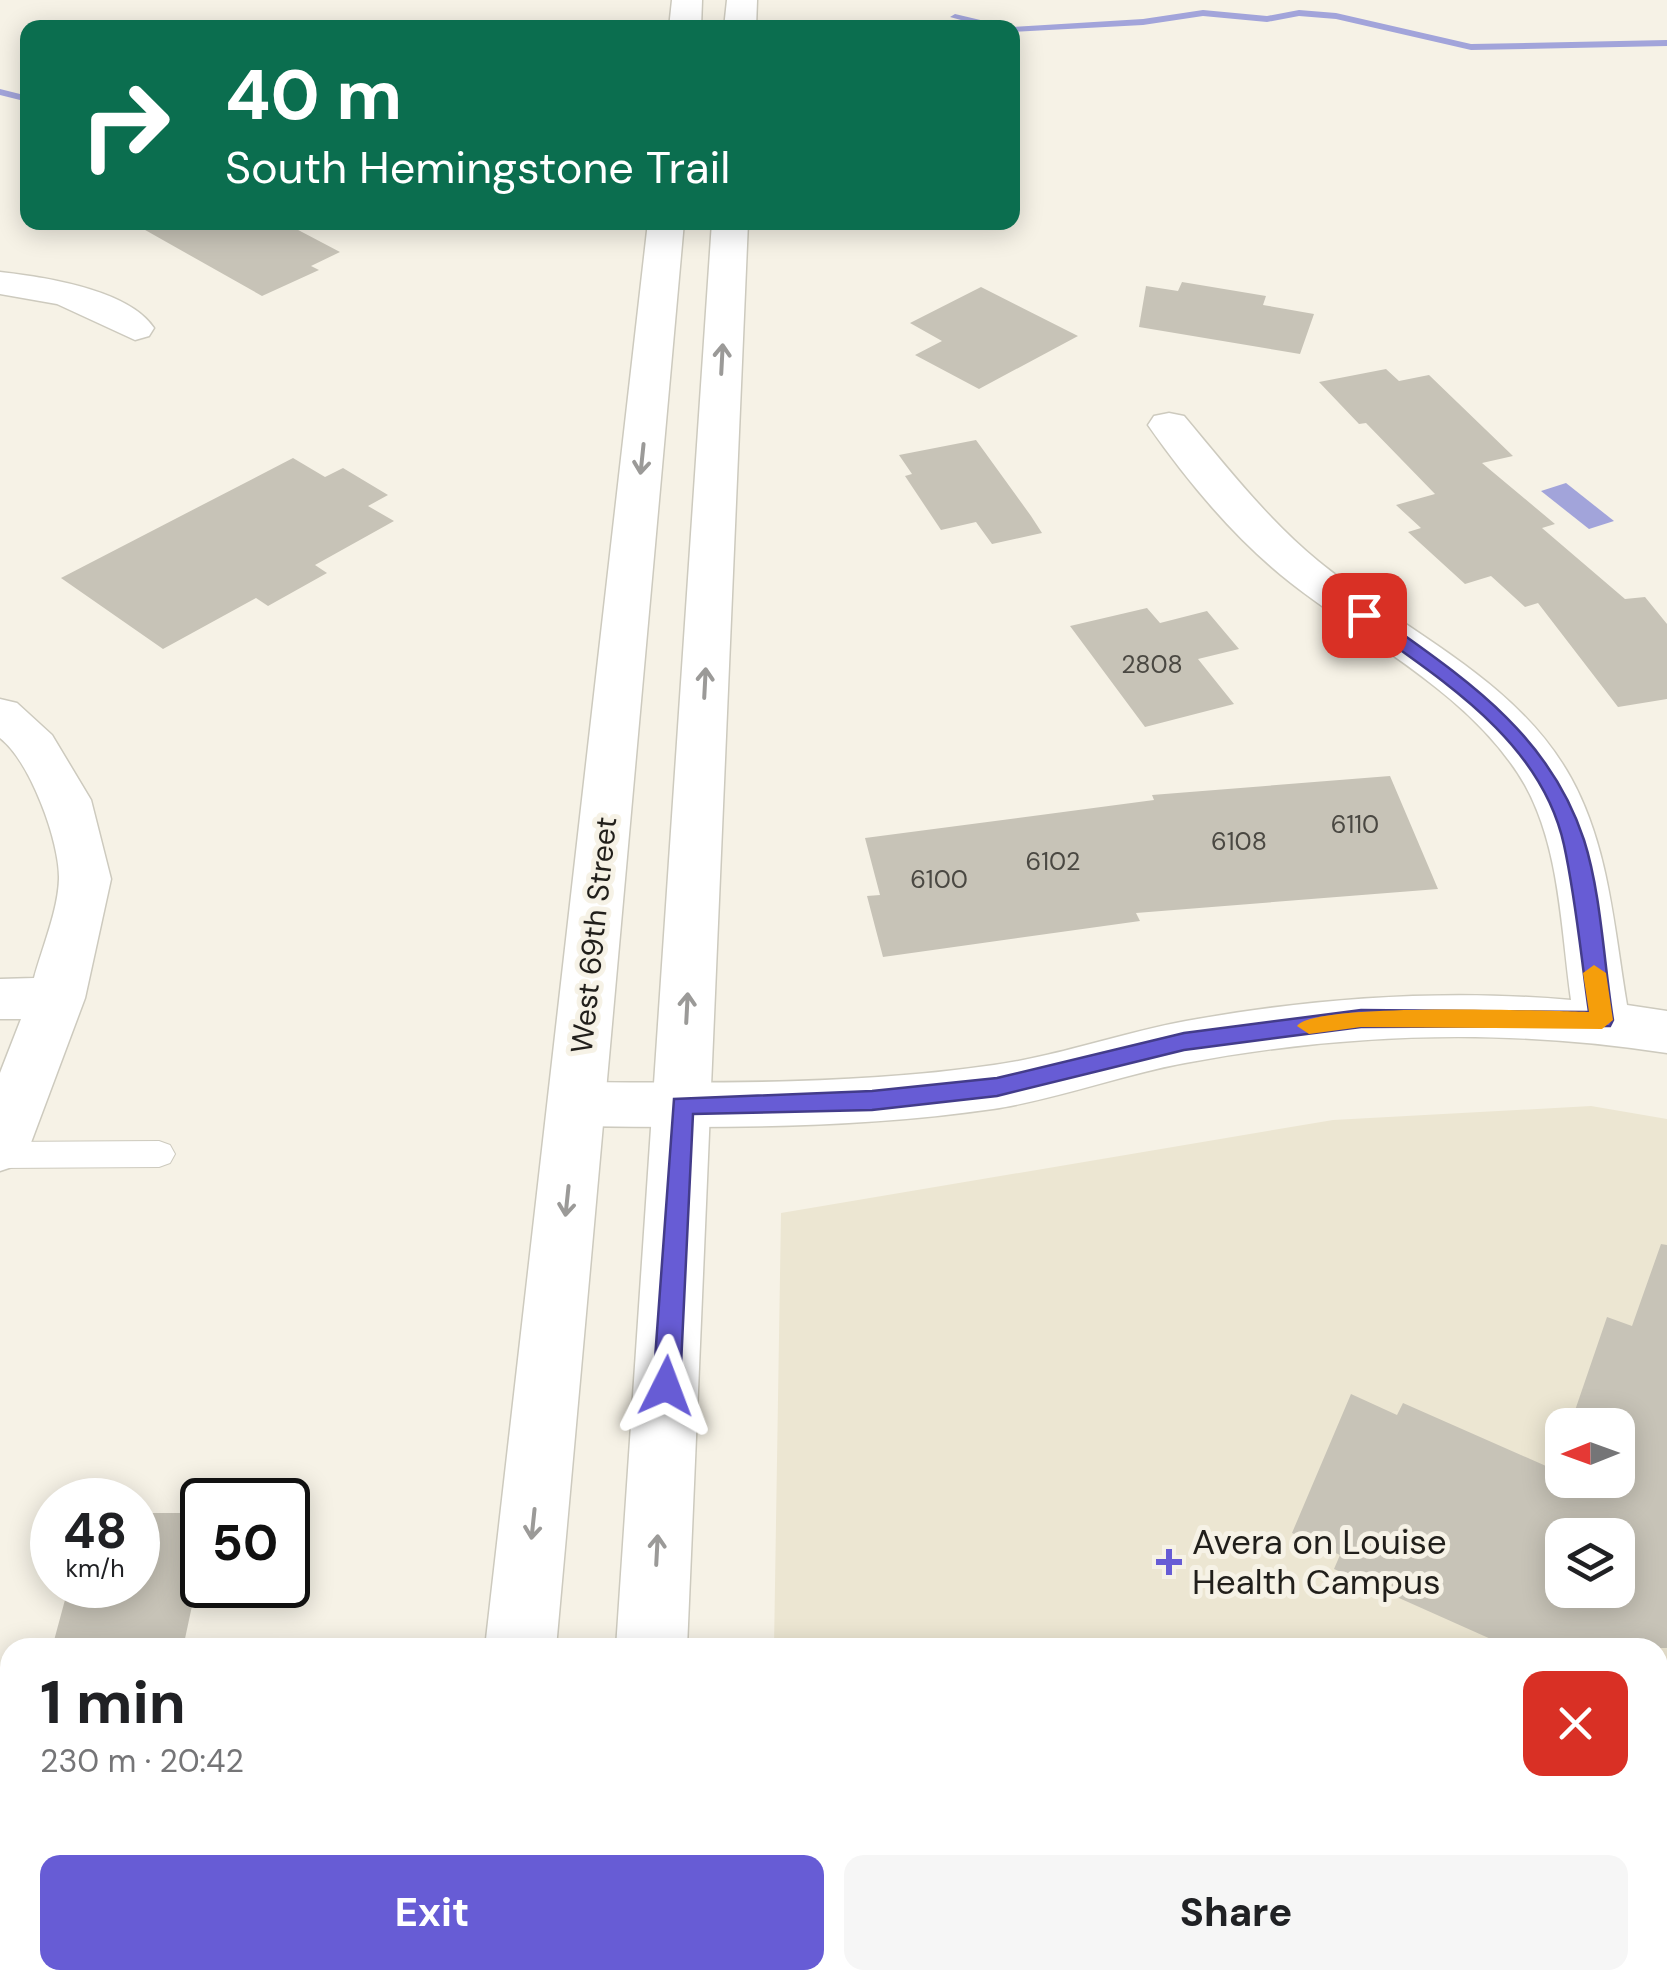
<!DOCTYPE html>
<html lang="en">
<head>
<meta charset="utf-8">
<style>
  :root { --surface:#fff; --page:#f6f6f6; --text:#202124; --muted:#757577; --accent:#675cd5 }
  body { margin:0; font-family:"DM Sans",sans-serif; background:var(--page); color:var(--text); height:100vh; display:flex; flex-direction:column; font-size:38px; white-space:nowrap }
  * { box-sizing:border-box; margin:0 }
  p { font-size:32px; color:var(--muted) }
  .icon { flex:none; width:55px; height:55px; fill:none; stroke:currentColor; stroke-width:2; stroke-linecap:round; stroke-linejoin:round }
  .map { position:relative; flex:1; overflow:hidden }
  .sheet { position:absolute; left:0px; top:1638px; width:1668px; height:352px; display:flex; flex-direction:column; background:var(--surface); border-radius:30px 30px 0 0; box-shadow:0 5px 25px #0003 }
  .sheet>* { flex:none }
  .banner { position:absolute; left:20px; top:20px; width:1000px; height:210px; border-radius:20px; box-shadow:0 5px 25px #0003; background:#0b6e4f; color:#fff; overflow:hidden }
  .needle { width:65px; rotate:269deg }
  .tools { position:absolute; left:1545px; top:1408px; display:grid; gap:20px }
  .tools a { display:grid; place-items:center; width:90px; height:90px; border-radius:20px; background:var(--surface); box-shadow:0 5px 25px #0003; font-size:50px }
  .speed { position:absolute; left:30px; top:1478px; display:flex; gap:20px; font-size:50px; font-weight:700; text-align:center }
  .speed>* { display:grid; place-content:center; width:130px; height:130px; border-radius:50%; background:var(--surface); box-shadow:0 5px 25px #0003; line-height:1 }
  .speed small { font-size:25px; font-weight:400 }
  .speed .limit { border:5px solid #111; border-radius:15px; background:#fff; color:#111 }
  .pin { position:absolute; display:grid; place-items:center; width:85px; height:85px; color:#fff; margin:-42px; border-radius:20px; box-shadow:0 5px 15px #0006 }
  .me { position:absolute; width:110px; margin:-55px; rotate:3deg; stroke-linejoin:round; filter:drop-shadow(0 0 8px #0008) }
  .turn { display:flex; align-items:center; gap:35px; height:210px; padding:0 40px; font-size:45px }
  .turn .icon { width:130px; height:130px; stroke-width:2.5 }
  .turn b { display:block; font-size:70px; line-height:85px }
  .round { display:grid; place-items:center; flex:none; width:105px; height:105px; border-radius:20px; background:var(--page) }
  .overview { display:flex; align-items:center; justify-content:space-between; height:170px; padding:0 40px }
  h1 { font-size:60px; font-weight:700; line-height:75px }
  .action { display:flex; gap:20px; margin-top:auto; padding:20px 40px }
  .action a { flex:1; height:115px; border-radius:20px; background:var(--accent); color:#fff; font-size:40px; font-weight:700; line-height:115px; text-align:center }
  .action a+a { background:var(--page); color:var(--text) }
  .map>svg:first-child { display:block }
  .built { fill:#ece6d2; fill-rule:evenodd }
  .water { fill:#a2a4da }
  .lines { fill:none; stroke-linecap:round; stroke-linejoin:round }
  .stream { fill:#a2a4da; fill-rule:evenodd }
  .building { fill:#c7c3b7; fill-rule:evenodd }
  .lane-casing { stroke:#cdcabe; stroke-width:2 }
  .street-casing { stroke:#cdcabe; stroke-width:3 }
  .secondary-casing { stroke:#cdcabe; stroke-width:3 }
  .lane { fill:#fff; fill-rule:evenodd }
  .street { fill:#fff; fill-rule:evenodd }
  .secondary { fill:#fff; fill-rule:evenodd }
  .oneway { stroke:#9b9a98 }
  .route { fill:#675cd5; stroke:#433c8a; stroke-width:2.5 }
  .slow { fill:#f59e0b }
  .poi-dot { fill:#675cd5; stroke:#f6f2e6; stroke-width:4 }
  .labels { text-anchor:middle; stroke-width:10; stroke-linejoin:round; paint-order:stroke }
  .number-label { font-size:25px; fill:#4a4842 }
  .street-label { font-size:30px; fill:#211f1b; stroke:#f6f2e6 }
  .near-poi-label { font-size:35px; fill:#211f1b; stroke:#f6f2e6; text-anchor:start }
</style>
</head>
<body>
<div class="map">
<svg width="1667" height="1988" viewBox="0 0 1667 1988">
  <rect width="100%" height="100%" fill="#f6f2e6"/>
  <path class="built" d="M1591,1106L1667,1119V1988H769V1980H1658V1648L774,1647L781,1213L1333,1120ZM1562,1425H1618V1480H1562ZM1562,1535H1618V1590H1562Z"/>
  <path class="water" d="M1566,483L1614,521L1589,529L1541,491Z"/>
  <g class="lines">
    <path class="stream" d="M1203,10L1267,16L1299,10L1336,13L1471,44L1667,40V46L1471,50L1336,19L1299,16L1267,22L1203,16L1143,25L1012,32V28H990L950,17L955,14L1010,27L1143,19Z
      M0,89L28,96V102L0,95Z"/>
  </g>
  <path class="building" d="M131,222H283L340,252L311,266L319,270L262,296Z
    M1182,282L1266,296L1263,305L1314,314L1300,354L1139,327L1146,286L1178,291Z
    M981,287L1078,336L979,389L915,355L942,341L910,323Z
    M1386,369L1399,381L1429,375L1513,456L1482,463L1555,524L1542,528L1625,599L1645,597L1667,624V699L1618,707L1538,603L1525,607L1491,576L1465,584L1408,532L1421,528L1396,505L1435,494L1366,423L1359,424L1319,382Z
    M976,440L1031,516L1042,533L992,544L976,522L941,530L905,476L912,474L899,455Z
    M293,458L325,477L343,468L388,495L368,506L394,521L315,565L327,573L268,606L256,598L163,649L61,578Z
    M1147,608L1160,623L1207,611L1239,649L1198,659L1234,704L1145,727L1070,626Z
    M1390,776L1438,889L1136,913L1140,921L883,957L867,896L880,895L865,838L1154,800L1152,795Z
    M1661,1244L1667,1245V1648H1511L1334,1569L1340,1555L1292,1533L1351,1394L1397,1415L1403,1403L1555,1470L1562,1447V1480H1618V1425H1570L1607,1317L1632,1326ZM1562,1535H1618V1590H1562Z
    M138,1513H202V1559L183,1648H52L69,1585H138Z"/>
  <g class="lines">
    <g class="lane-casing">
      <path id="lane" d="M159,1141L170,1145L175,1154L170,1163L159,1167L0,1168V1142Z
        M1667,1855V1897L1658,1900V1858Z
        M866,1980H911L907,1988H862Z
        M1546,1980H1590L1587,1988H1543Z"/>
    </g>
    <g class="street-casing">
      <path id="street" d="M0,272C44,277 128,289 154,328L149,336L135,340L57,304L0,294Z
        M1169,413L1184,416C1226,466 1267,519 1318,561C1403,631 1516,678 1571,778C1609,847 1614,928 1627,1005L1667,1011V1053C1507,1028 1344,1033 1185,1063C1120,1075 1058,1099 993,1109C855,1129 716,1128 577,1126L557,1120L548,1104L557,1088L577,1082C716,1083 856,1085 994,1065C1059,1056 1121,1033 1186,1021C1312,998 1444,989 1571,1000C1561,929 1560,848 1525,785C1474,696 1369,644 1291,583C1237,541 1187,481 1148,425L1154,416Z
        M0,699L17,703L52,735L91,800L111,879L85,998L29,1148L21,1164L0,1171V1073L21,1019H0V979L34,978C42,948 58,911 59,879C60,842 30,761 0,738Z"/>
    </g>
    <g class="secondary-casing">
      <path id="secondary" d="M672,0H702L701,28H669Z
        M727,0H757L756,28H724Z
        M648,222H684L556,1648H485Z
        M712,222H748L687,1648H616Z
        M445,1980H525V1988H445Z
        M592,1980H672L671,1988H591Z"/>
    </g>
    <use href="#lane" class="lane"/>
    <use href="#street" class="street"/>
    <use href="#secondary" class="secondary"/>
  </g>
  <defs><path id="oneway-shaft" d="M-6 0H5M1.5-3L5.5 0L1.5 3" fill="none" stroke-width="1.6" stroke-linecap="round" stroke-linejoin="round" transform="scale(2.5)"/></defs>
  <g class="oneway">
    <use href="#oneway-shaft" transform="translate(722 359) rotate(-87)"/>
    <use href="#oneway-shaft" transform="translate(642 459) rotate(96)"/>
    <use href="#oneway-shaft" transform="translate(705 683) rotate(-87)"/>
    <use href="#oneway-shaft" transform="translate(687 1008) rotate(-87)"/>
    <use href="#oneway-shaft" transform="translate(567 1201) rotate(96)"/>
    <use href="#oneway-shaft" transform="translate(533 1524) rotate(96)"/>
    <use href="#oneway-shaft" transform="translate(657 1550) rotate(-87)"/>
  </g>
  <path class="route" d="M1357,611H1370C1459,675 1548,730 1584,840C1601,893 1604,964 1613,1020L1610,1026L1361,1027L1184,1050L997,1096L872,1110L693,1114L680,1386L676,1394H657L653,1386L674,1099L872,1091L997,1078L1184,1033L1361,1010L1589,1012C1581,957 1576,900 1564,845C1541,739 1438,678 1357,619Z"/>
  <path class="slow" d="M1594,965L1606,973L1613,1020L1602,1029L1361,1027L1309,1034L1297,1026C1313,1002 1548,1011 1589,1012L1583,973Z"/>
  <path class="poi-dot" d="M1164 1547h10v10h10v10h-10v10h-10v-10h-10v-10h10z"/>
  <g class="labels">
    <g class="number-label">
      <text x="1152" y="673">2808</text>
      <text x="1355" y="833">6110</text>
      <text x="1239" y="850">6108</text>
      <text x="1053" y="870">6102</text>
      <text x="939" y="888">6100</text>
    </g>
    <g class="street-label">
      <text transform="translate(594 935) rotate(-84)" y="10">West 69th Street</text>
    </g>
    <g class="near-poi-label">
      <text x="1192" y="1554">Avera on Louise<tspan x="1192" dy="40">Health Campus</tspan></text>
    </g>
  </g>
</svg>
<div class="tools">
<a><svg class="needle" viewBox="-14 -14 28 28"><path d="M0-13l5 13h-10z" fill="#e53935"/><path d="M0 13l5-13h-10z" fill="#757577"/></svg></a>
<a><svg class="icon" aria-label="layers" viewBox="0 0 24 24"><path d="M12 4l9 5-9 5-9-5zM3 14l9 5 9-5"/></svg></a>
</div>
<div class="speed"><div>48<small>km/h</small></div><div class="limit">50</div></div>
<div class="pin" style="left:1364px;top:615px;background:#d93025"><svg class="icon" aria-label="arrive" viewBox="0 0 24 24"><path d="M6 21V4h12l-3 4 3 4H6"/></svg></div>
<svg class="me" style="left:666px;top:1386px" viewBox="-20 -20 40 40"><path d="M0-17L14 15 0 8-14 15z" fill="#675cd5" stroke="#fff" stroke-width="4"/></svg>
<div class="banner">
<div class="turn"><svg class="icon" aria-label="right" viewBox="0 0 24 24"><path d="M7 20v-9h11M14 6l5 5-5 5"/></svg><div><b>40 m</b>South Hemingstone Trail</div></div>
</div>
<section class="sheet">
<div class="overview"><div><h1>1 min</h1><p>230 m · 20:42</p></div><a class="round" style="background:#d93025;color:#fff"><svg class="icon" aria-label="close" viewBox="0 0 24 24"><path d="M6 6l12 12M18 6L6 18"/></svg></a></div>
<div class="action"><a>Exit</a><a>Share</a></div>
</section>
</div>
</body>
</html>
